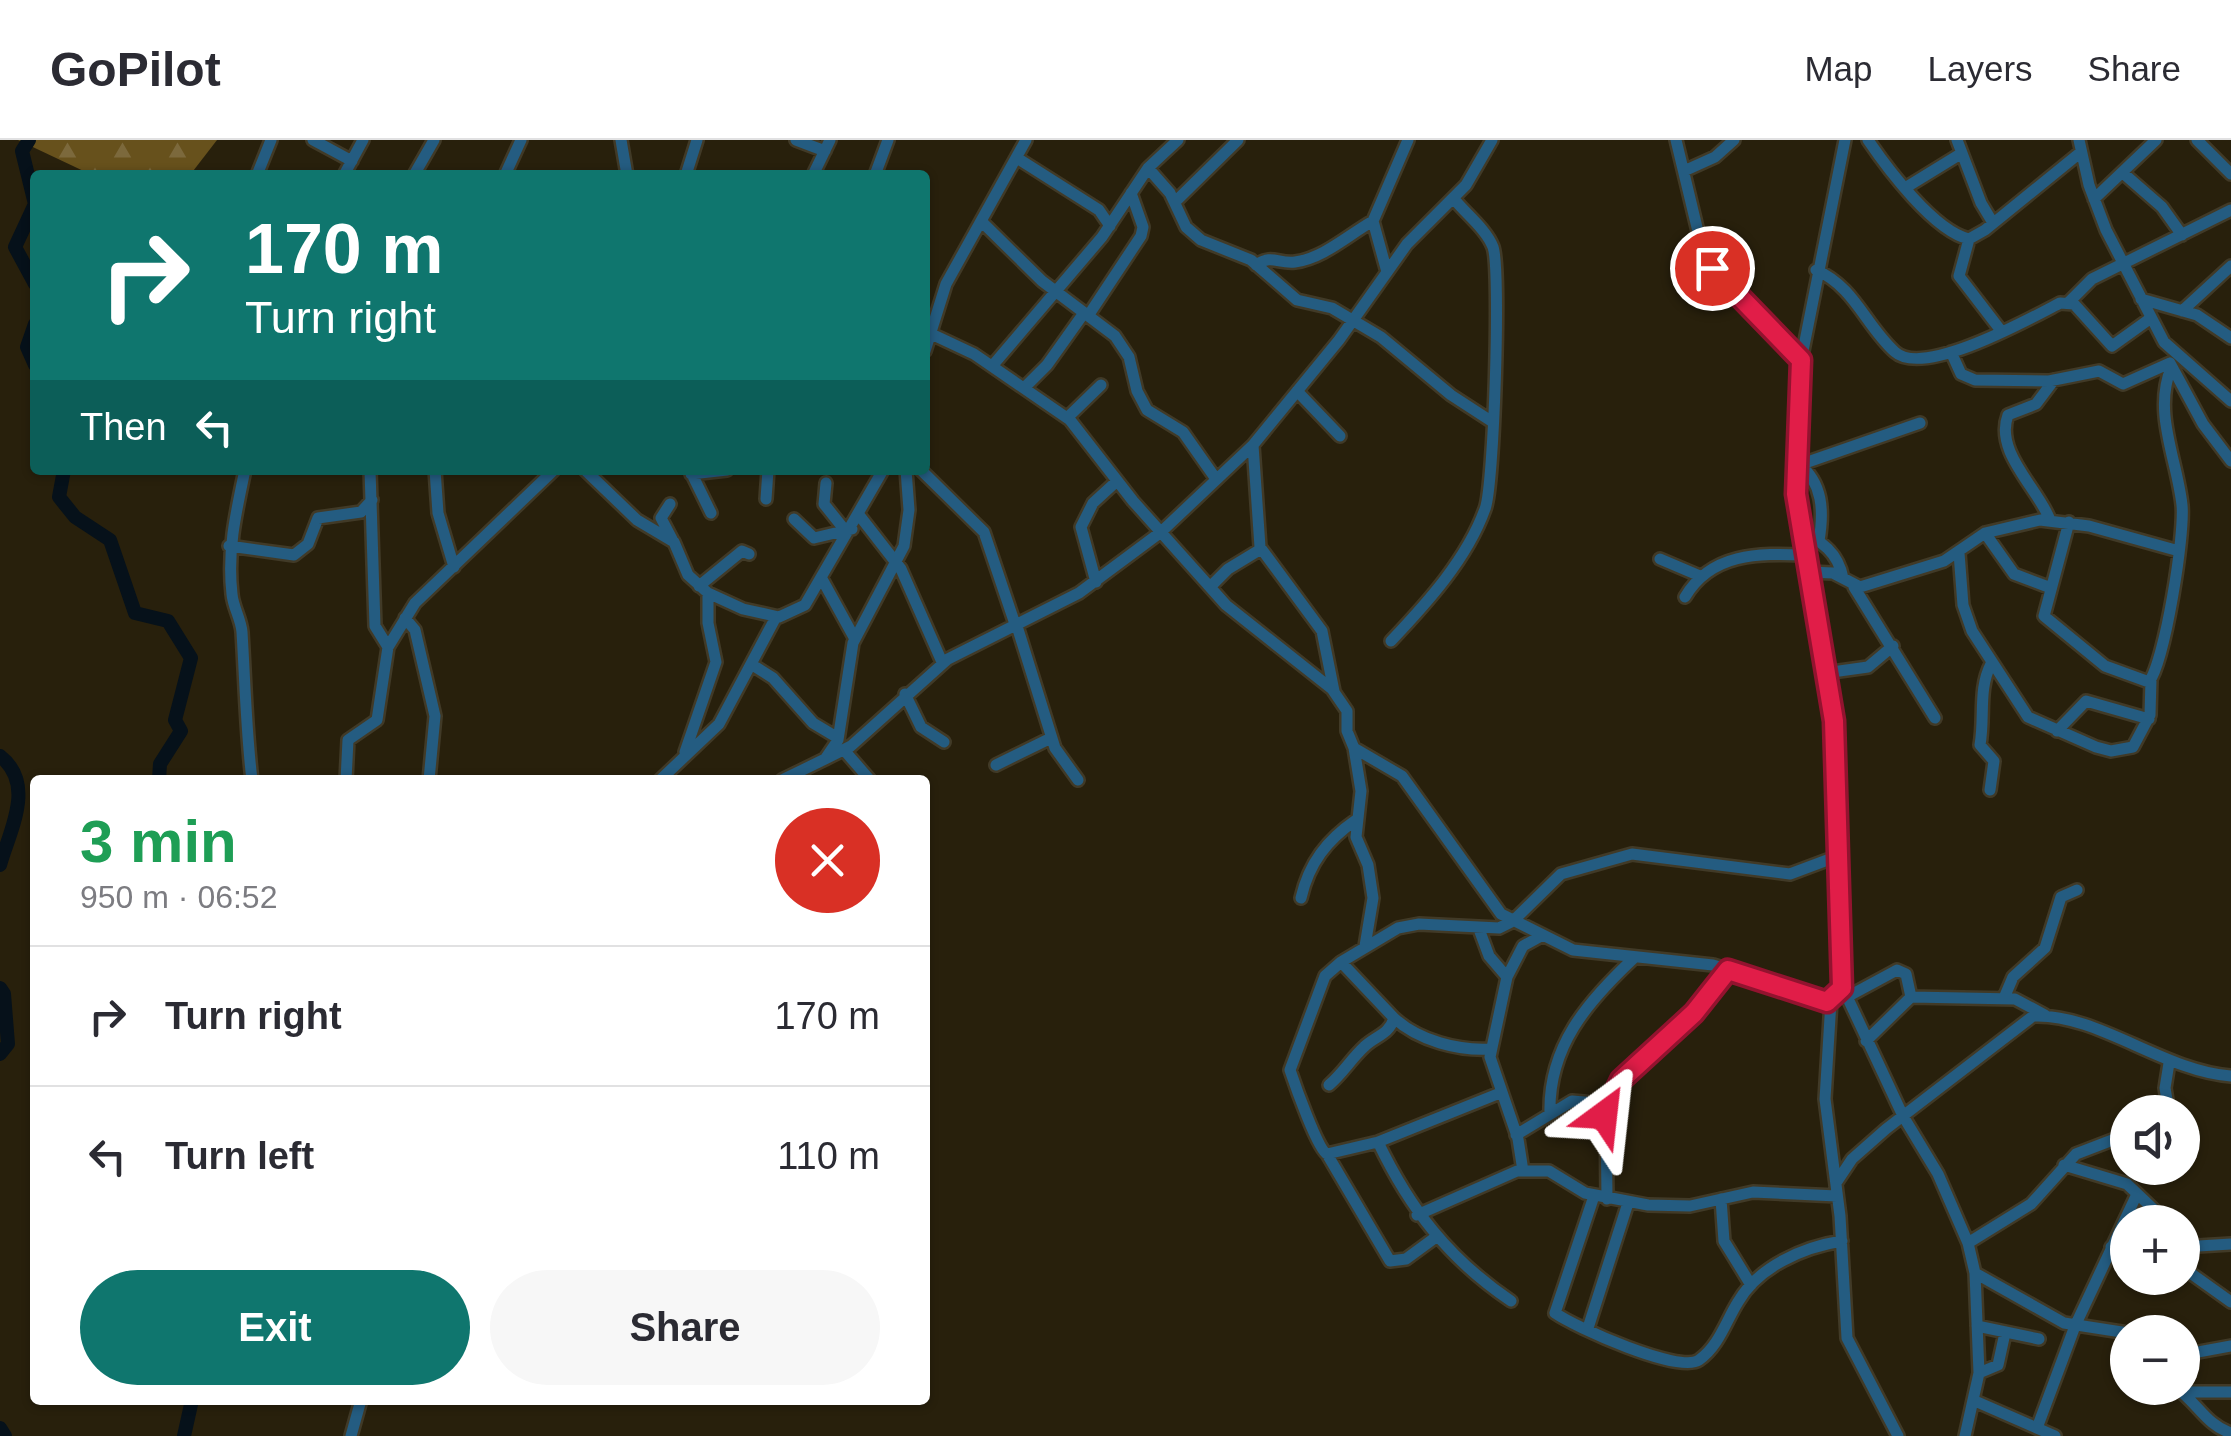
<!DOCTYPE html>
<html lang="en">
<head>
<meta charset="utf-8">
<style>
  :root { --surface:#fff; --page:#f7f7f7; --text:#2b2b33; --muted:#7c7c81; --line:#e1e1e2; --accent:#0f766e }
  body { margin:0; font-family:Arial,sans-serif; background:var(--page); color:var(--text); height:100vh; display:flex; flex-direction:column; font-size:38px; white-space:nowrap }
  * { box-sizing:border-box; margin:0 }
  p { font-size:32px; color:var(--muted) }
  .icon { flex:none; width:55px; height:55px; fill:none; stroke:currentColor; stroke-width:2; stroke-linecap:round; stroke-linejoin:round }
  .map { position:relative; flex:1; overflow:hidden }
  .sheet { position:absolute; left:30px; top:635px; width:900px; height:630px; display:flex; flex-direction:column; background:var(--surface); border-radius:10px; box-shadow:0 2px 8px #0004 }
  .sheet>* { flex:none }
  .top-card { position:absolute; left:30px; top:30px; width:900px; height:305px; border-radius:10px; box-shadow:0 2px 8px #0004; background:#0f766e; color:#fff; overflow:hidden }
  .tools { position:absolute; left:2110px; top:955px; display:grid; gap:20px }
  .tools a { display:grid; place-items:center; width:90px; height:90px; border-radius:50%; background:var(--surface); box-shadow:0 2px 8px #0004; font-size:50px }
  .pin { position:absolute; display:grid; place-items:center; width:85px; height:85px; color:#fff; margin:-42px; border:5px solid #fff; border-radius:50%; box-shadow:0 2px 10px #0007 }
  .me { position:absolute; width:110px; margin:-55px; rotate:30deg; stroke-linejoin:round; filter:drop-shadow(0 0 8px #0008) }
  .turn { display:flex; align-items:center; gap:35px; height:210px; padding:0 50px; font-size:45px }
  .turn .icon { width:130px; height:130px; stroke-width:2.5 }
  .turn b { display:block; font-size:70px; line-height:85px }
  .then { display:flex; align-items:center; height:95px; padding:0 50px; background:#0003; gap:20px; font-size:38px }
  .round { display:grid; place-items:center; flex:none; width:105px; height:105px; border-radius:52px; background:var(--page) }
  .headline { display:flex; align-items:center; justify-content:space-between; height:170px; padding:0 50px }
  h1 { font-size:60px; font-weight:800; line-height:75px; color:#1e9e55 }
  .primary-button { display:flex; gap:20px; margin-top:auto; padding:20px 50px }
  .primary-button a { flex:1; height:115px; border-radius:60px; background:var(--accent); color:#fff; font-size:40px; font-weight:800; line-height:115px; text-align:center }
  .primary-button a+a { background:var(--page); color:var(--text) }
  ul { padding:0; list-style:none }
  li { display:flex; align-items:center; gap:30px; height:140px; padding:0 50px; border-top:2px solid var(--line) }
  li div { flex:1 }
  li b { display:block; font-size:38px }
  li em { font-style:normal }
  header { display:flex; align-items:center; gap:60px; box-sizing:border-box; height:140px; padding:0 50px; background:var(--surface); border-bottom:2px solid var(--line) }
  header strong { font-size:48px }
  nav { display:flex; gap:55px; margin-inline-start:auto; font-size:35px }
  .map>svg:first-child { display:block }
  .forest { fill:url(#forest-firs) }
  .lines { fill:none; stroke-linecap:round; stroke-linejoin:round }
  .river { stroke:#06111a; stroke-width:14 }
  .minor-casing { stroke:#413a27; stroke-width:16 }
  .minor { stroke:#245c81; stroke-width:11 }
  .route-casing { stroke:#92132f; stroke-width:25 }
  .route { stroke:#e11d48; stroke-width:18 }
</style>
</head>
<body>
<header>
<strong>GoPilot</strong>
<nav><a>Map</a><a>Layers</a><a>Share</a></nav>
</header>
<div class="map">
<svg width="2231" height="1296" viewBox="0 0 2231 1296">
  <defs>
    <pattern id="forest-firs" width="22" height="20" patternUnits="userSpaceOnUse" patternTransform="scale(2.5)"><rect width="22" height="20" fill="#67511c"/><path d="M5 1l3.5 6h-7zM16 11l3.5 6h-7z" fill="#7c693c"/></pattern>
  </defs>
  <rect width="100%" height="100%" fill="#28200c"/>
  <path class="forest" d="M18,0H217L190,35H92Z"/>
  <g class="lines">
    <path class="river" d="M29,0L22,11L35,64L15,107L35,144
      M35,184L27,207L35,225
      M64,330L59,357L75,377L110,400L135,473L168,481L191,518L175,580L181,591L160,624L159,640
      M0,616C36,644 10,690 0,725
      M0,848L4,854L8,904L0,914
      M0,1288L5,1296
      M184,1296L192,1260"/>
    <g class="minor-casing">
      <path id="minor" d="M313,0L352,21
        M621,0L627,35
        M796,0L825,11
        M1676,0L1701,104L1712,128L1801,221
        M1845,0L1801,221L1795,324L1799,392L1834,581L1843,848L1903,976L1938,1034L1968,1103L1975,1133L1979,1233L1965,1296
        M1868,0C1887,28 1934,91 1969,99L1985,90L2081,12
        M1957,0L1981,63L1993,83
        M2079,0L2089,45L2106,90L2164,202L2231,261
        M2197,0L2231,34
        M1017,18L1099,70L1110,86
        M1148,28L1170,53L1186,87L1201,100L1251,120L1297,160L1332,168L1381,197L1451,255L1491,281
        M1684,31L1715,17L1734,0
        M2123,33L2162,67L2182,95
        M257,35L271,0
        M344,35L363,0
        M414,35L434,0
        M505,35L521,0
        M686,35L697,0
        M813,35L830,0
        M875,35L888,0
        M1905,48L1962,13
        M2094,59L2156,0
        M1175,62L1238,0
        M983,83L1042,141L1115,196L1129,217L1137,251L1147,270L1183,292L1216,339
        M1969,99L1959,136L2002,192
        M1256,125C1272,114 1278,124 1295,122C1324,118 1348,95 1373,81
        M1816,130C1855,147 1865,185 1895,212C1924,238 2031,178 2060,163L2074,164L2112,206L2151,178
        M1387,132L1373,81L1408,0
        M2141,159L2197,175L2231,198
        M2069,162L2092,139L2231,70
        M2182,171L2231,126
        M1088,176L1141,96L1143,87L1131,53
        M925,191L974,214L1070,280L1133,361L1226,465L1332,549L1347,571V591L1354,608L1402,636L1501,774L1573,810L1713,825L1827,861L1843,848
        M925,211L946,144L1026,0
        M1951,212L1961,234L1975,240L2049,241L2099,231L2123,244L2170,223
        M2170,223L2203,284L2231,321
        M993,225L1102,97L1148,28L1178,0
        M1025,247L1047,225L1084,173
        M1297,251L1340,296
        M1067,278L1101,245
        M1253,305L1260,407L1322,491L1334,551
        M1799,324C1823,343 1824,371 1819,401
        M1802,324L1920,283
        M245,330C236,372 227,411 232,454C233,467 241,479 242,492C245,540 246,591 252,640
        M370,330L375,486L388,507
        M435,330L438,373L454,427
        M585,330L637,380L674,402L688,435L708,453L743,469L779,477L805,465L883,330
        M690,330L711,373
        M921,330L984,392L1015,484
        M691,334L727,330
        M826,343L824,364L844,389
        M766,359L768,330
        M670,364L661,378L672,399
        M859,375L901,429L942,522
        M794,379L814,398L852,389
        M2050,380C2038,348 1994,312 2008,275L2036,264L2054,240
        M2069,382L2044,476L2105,526L2149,542C2165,520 2185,395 2182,365C2177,319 2153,273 2171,228
        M1799,392C1822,400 1838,413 1843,438
        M1985,393L2014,434L2051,448
        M229,406L294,415L308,404L318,378L361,372L372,360
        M1959,413L1963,465L1972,491L2028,577L2096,607L2111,611L2133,607L2150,575L2151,539
        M1660,419L1700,436
        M1809,432L1833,433L1860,447L1944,421L1985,393L2040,380L2089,386L2179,411
        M822,439L855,499
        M1096,442L1081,387L1093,363L1117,341
        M699,446L742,411L749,414
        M1210,447L1228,429L1261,409
        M1854,447L1935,578
        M1685,457C1711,413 1758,413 1805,415
        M405,478L415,490L435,576L429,640
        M1016,483L1055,608L1078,640
        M1391,501C1427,463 1467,419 1485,369C1494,347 1501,129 1493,107C1486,89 1466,74 1454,59
        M751,524L773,538L813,583L838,598
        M1825,533L1868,527L1893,506
        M905,554L921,587L944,602
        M2057,591L2086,561L2149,579
        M1354,608L1361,651L1356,697L1368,725L1373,758L1365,806
        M844,610L870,640
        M685,612L716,522L708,483V453
        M825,619L851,606L948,519L1079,453L1161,392L1253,305L1339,200L1407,104L1466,45L1492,0
        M996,625L1051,598
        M346,640L348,600L377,580L388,507L415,463L554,330
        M660,640L719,584L776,477
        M782,640L825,619L838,600L853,503L904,406L909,370L906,330
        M1990,650L1994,621L1980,605C1985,577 1978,549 1991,524
        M1301,758C1309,723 1327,700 1356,680
        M1479,789L1489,816L1507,837L1490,917L1518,999L1523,1031
        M1507,837L1523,806L1543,795
        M1847,857L1897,830L1906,834L1911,857L2015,859L2045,875
        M2004,858L2013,837L2045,808L2061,757L2077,750
        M1831,861L1825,959L1840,1076L1847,1198L1898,1296
        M1394,878C1419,901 1459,911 1491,909
        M1866,901L1911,857
        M2169,923L2165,948L2169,972
        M1329,945C1343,933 1351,919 1364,907C1375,896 1389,895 1394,878L1341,822
        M1500,953L1378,1002L1327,1014C1318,1010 1295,945 1290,930L1325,836L1341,822L1398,788L1419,784L1499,788L1513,781L1561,734L1632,714L1790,734L1838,716
        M1550,974C1548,907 1587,862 1634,818
        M1516,995L1572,961L1607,964
        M1378,1002C1410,1069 1449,1119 1511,1161
        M1327,1014L1390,1121L1406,1119L1436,1097
        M2064,1025L2127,1044L2167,1082
        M1836,1043L1852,1019L1886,989L2033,876C2097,873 2163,931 2231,936
        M1594,1056L1555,1173C1575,1187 1679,1234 1699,1220C1719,1206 1726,1181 1738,1162C1758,1127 1803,1107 1842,1101
        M1607,1059L1606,966L1621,940L1694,873L1728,830
        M1721,1059L1724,1101L1751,1145
        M1417,1075L1517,1031H1549L1585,1053L1648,1065L1690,1066L1753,1052L1837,1056
        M1968,1103L2031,1064L2076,1014L2128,994
        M2111,1107L2128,1111
        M2182,1107L2231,1104
        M2182,1127L2231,1162
        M1975,1133L2064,1183L2128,1193
        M1977,1186L2039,1199
        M1588,1188L1628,1063
        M2182,1215L2231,1206
        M1979,1233L1998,1225L2005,1193
        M2176,1248C2197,1262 2206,1285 2231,1293
        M2186,1252H2231
        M1975,1261L2055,1296
        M2037,1288L2075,1186L2137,1054
        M351,1296L361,1260"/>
    </g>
    <use href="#minor" class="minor"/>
  </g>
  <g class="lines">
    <g class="route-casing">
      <path id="route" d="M1604,975L1621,940L1694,873L1728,830L1827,862L1842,848L1834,581L1796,354L1801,220L1712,128"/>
    </g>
    <use href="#route" class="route"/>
  </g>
</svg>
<div class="tools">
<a><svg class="icon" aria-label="sound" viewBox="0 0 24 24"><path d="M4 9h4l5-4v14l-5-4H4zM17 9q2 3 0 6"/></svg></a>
<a>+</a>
<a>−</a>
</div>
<div class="pin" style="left:1712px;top:128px;background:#d93025"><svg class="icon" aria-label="arrive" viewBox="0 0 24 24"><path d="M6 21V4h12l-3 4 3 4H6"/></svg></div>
<svg class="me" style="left:1604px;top:975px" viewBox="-20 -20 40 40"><path d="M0-17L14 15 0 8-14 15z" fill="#e11d48" stroke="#fff" stroke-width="4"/></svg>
<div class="top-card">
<div class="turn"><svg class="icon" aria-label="right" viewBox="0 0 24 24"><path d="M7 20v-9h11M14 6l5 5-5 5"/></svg><div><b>170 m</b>Turn right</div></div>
<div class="then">Then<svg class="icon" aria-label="left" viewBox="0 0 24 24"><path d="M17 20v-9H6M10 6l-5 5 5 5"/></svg></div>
</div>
<section class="sheet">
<div class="headline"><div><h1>3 min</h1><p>950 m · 06:52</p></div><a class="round" style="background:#d93025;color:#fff"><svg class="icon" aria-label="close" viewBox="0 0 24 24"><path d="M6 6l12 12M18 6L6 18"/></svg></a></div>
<ul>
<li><svg class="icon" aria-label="right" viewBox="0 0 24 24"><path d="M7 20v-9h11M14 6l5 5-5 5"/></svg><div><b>Turn right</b></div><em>170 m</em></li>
<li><svg class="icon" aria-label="left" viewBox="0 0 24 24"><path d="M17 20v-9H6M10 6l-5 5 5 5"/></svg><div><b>Turn left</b></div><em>110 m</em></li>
</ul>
<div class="primary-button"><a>Exit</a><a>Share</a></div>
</section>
</div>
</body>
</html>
